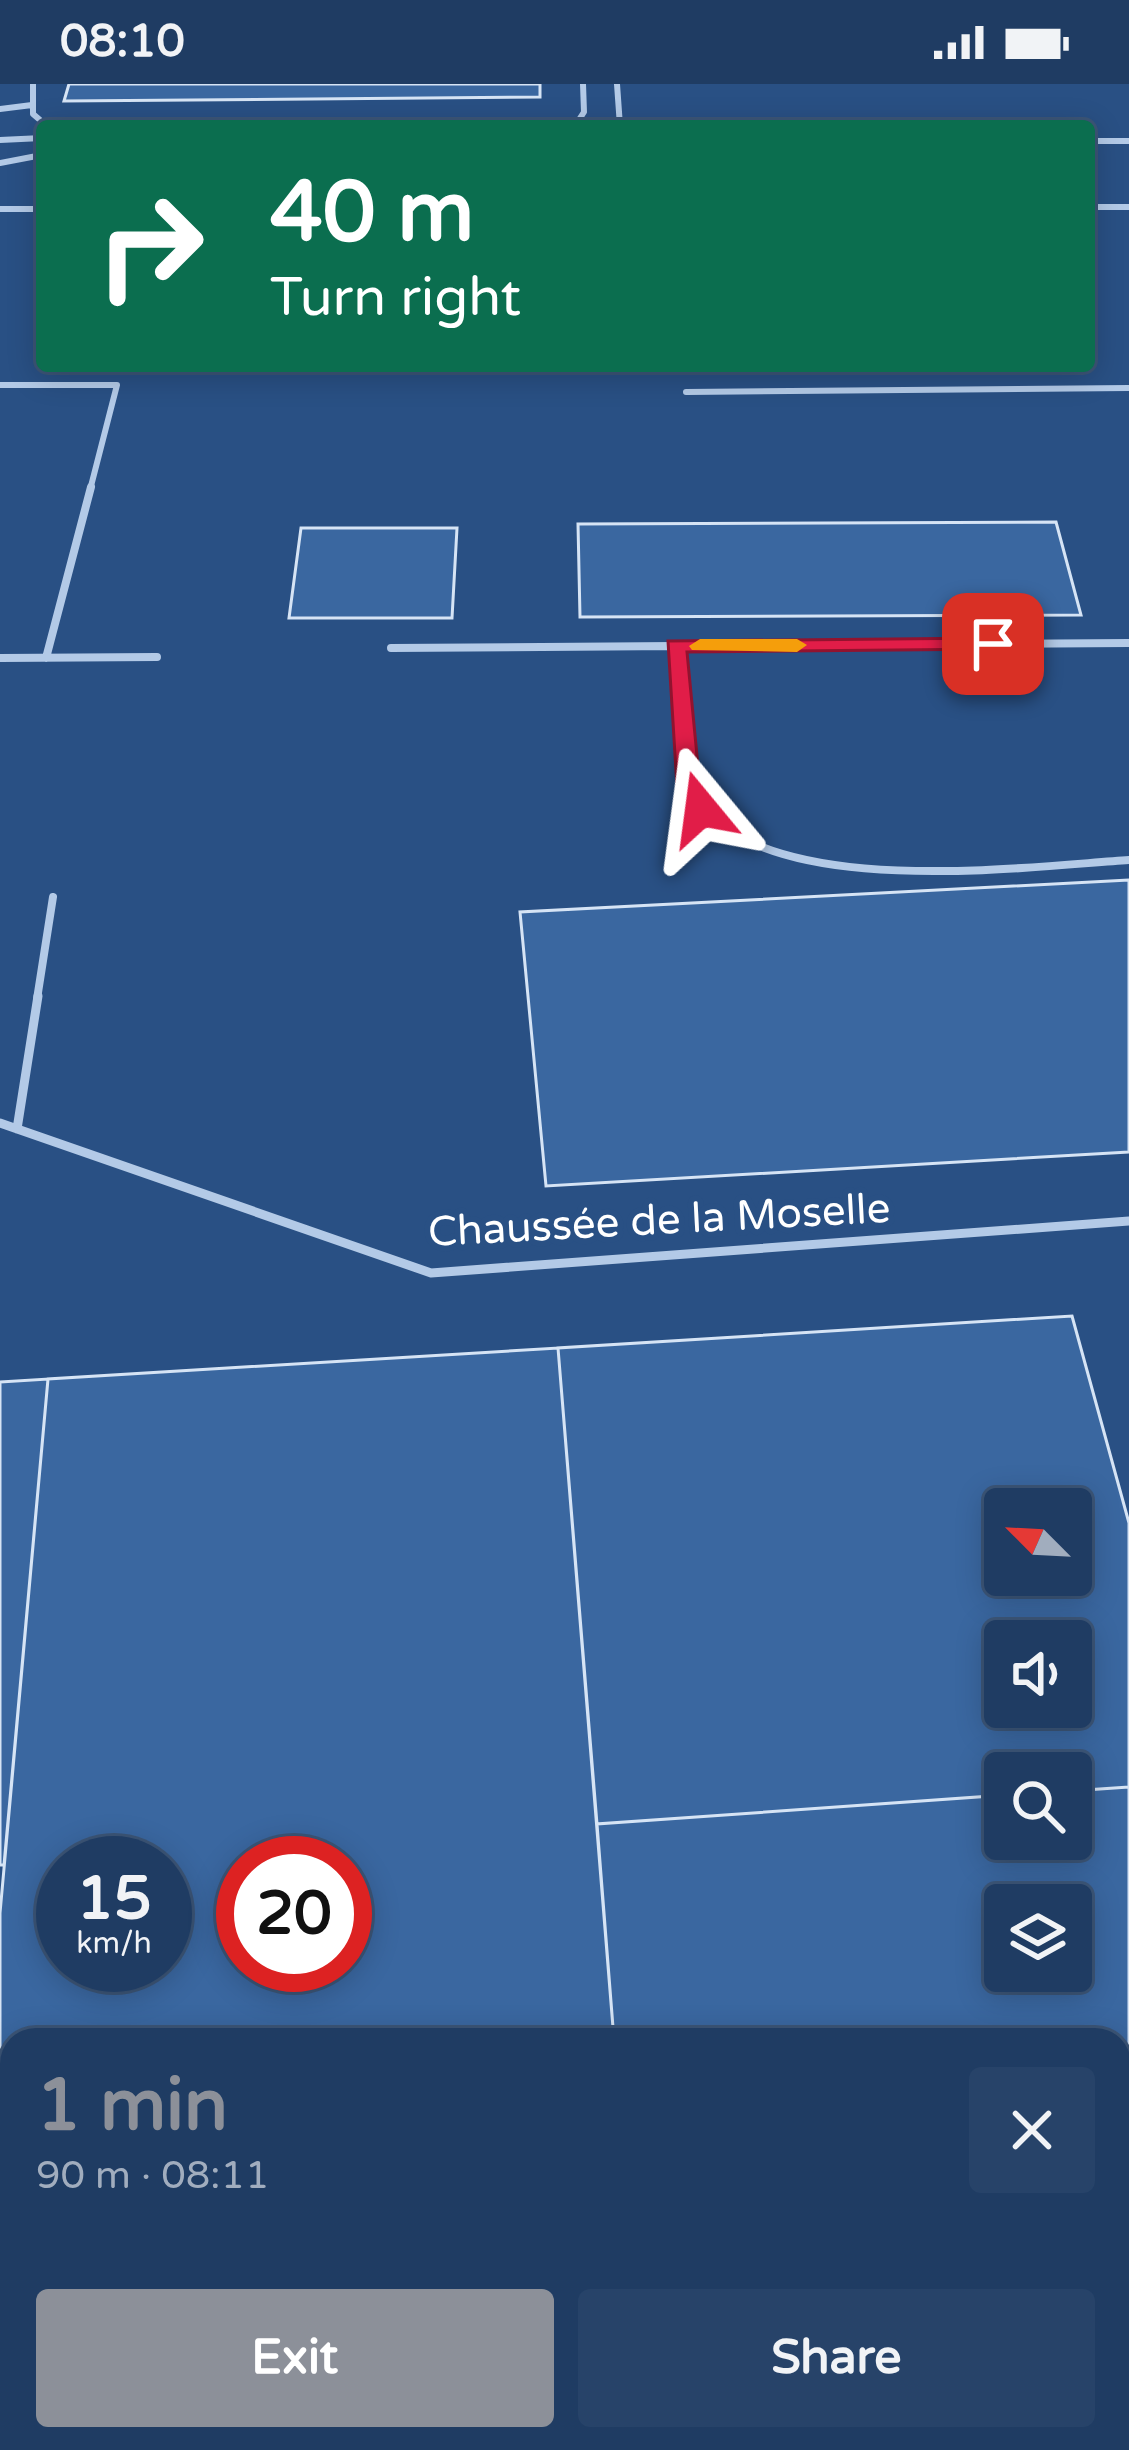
<!DOCTYPE html>
<html lang="en">
<head>
<meta charset="utf-8">
<style>
  :root { --surface:#1f3c63; --page:#274369; --text:#f1f3f6; --muted:#a1adbe; --line:#3c5678; --accent:#8c9099 }
  body { margin:0; font-family:"Varela Round",sans-serif; background:var(--page); color:var(--text); height:100vh; display:flex; flex-direction:column; font-size:45px; white-space:nowrap }
  * { box-sizing:border-box; margin:0 }
  p { font-size:39px; color:var(--muted) }
  .icon { flex:none; width:66px; height:66px; fill:none; stroke:currentColor; stroke-width:2; stroke-linecap:round; stroke-linejoin:round }
  .map { position:relative; flex:1; overflow:hidden }
  .panel { position:absolute; left:0px; top:1944px; width:1131px; height:423px; display:flex; flex-direction:column; background:var(--surface); border-radius:36px 36px 0 0; box-shadow:0 6px 30px #0003,0 0 0 3px var(--line) }
  .panel>* { flex:none }
  .guide { position:absolute; left:36px; top:36px; width:1059px; height:252px; border-radius:12px; box-shadow:0 6px 30px #0003,0 0 0 3px var(--line); background:#0b6e4f; color:#fff; overflow:hidden }
  .needle { width:78px; rotate:294deg }
  .controls { position:absolute; left:984px; top:1404px; display:grid; gap:24px }
  .controls a { display:grid; place-items:center; width:108px; height:108px; border-radius:12px; background:var(--surface); box-shadow:0 6px 30px #0003,0 0 0 3px var(--line); font-size:60px }
  .speed { position:absolute; left:36px; top:1752px; display:flex; gap:24px; font-size:60px; font-weight:700; text-align:center }
  .speed>* { display:grid; place-content:center; width:156px; height:156px; border-radius:50%; background:var(--surface); box-shadow:0 6px 30px #0003,0 0 0 3px var(--line); line-height:1 }
  .speed small { font-size:30px; font-weight:400 }
  .speed .limit { border:18px solid #d22; background:#fff; color:#111 }
  .pin { position:absolute; display:grid; place-items:center; width:102px; height:102px; color:#fff; margin:-51px; border-radius:24px; box-shadow:0 6px 18px #0006 }
  .me { position:absolute; width:132px; margin:-66px; rotate:344deg; stroke-linejoin:round; filter:drop-shadow(0 0 9px #0008) }
  .turn { display:flex; align-items:center; gap:42px; height:252px; padding:0 36px; font-size:54px }
  .turn .icon { width:156px; height:156px; stroke-width:2.5 }
  .turn b { display:block; font-size:84px; line-height:102px }
  .round { display:grid; place-items:center; flex:none; width:126px; height:126px; border-radius:12px; background:var(--page) }
  .headline { display:flex; align-items:center; justify-content:space-between; height:204px; padding:0 36px }
  h1 { font-size:72px; font-weight:700; line-height:90px; color:var(--accent) }
  .action { display:flex; gap:24px; margin-top:auto; padding:24px 36px }
  .action a { flex:1; height:138px; border-radius:12px; background:var(--accent); color:#fff; font-size:48px; font-weight:700; line-height:138px; text-align:center }
  .action a+a { background:var(--page); color:var(--text) }
  .status { display:flex; justify-content:space-between; align-items:center; height:84px; padding:0 60px; background:var(--surface); direction:ltr }
  .status svg { height:33px; fill:currentColor }
  .map>svg:first-child { display:block }
  .building { fill:#3a67a0; stroke:#d6e4f5; stroke-width:3; fill-rule:evenodd }
  .lines { fill:none; stroke-linecap:round; stroke-linejoin:round }
  .lane-far2 { stroke:#b3cae7; stroke-width:6 }
  .lane-far1 { stroke:#b3cae7; stroke-width:8 }
  .lane { stroke:#b3cae7; stroke-width:9 }
  .route { fill:#e11d48; stroke:#92132f; stroke-width:3 }
  .slow { fill:#f59e0b }
  .labels { text-anchor:middle; stroke-width:12; stroke-linejoin:round; paint-order:stroke }
  .street-label { font-size:42px; fill:#fff; stroke:#295084 }
</style>
</head>
<body>
<div class="status"><b>08:10</b><svg viewBox="0 0 49 12"><path d="M0 12V9h3v3zM5 12V6h3v6zM10 12V3h3v9zM15 12V0h3v12zM26 1h20v11H26zM47 4h2v5h-2z"/></svg></div>
<div class="map">
<svg width="1129" height="2366" viewBox="0 0 1129 2366">
  <rect width="100%" height="100%" fill="#295084"/>
  <path class="building" d="M69,0H540V13L64,17Z
    M1056,438L1081,531L580,533L578,440Z
    M301,444H457L452,534H289Z
    M1129,796V1068L546,1102L520,828Z
    M1072,1232L1129,1439V1703L1071,1707V1689H1005V1711L597,1740L558,1264ZM1005,1425H1071V1491H1005ZM1005,1557H1071V1623H1005Z
    M558,1264L614,1956H12V2355H892L893,2366H0V1829L48,1295ZM63,1779H165V1881H63ZM243,1779H345V1881H243Z
    M48,1295L4,1781H0V1298Z
    M1129,1703V2121L1119,2122V1956H614L597,1740L1005,1711V1755H1071V1707ZM1005,1821H1071V1887H1005Z"/>
  <g class="lines">
    <path class="lane-far2" d="M33,0V30L47,42
      M617,0L620,42
      M0,25L32,21
      M575,42L584,28L583,0
      M0,56L42,54
      M1089,57H1129
      M0,79L42,71
      M1089,123H1129
      M0,125H42
      M0,301H117L90,406
      M686,308L1129,304"/>
    <path class="lane-far1" d="M1129,559L676,562C679,601 673,675 692,708C754,819 1021,783 1129,776
      M391,564L676,562
      M0,574L157,573
      M46,574L91,403
      M37,915L53,813"/>
    <path class="lane" d="M0,1039L431,1189L1129,1137
      M17,1045L38,912"/>
  </g>
  <path class="route" d="M993,554L1000,556V565L687,568L700,703L712,725L709,730H693L677,703L668,557Z"/>
  <path class="slow" d="M700,555H797L807,561L797,568L692,566L689,562Z"/>
  <g class="labels">
    <g class="street-label">
      <text transform="translate(659 1135) rotate(-3)" y="15">Chaussée de la Moselle</text>
    </g>
  </g>
</svg>
<div class="controls">
<a><svg class="needle" viewBox="-14 -14 28 28"><path d="M0-13l5 13h-10z" fill="#e53935"/><path d="M0 13l5-13h-10z" fill="#a1adbe"/></svg></a>
<a><svg class="icon" aria-label="sound" viewBox="0 0 24 24"><path d="M4 9h4l5-4v14l-5-4H4zM17 9q2 3 0 6"/></svg></a>
<a><svg class="icon" aria-label="search" viewBox="0 0 24 24"><circle cx="10" cy="10" r="6"/><path d="M15 15l6 6"/></svg></a>
<a><svg class="icon" aria-label="layers" viewBox="0 0 24 24"><path d="M12 4l9 5-9 5-9-5zM3 14l9 5 9-5"/></svg></a>
</div>
<div class="speed"><div>15<small>km/h</small></div><div class="limit">20</div></div>
<div class="pin" style="left:993px;top:560px;background:#d93025"><svg class="icon" aria-label="arrive" viewBox="0 0 24 24"><path d="M6 21V4h12l-3 4 3 4H6"/></svg></div>
<svg class="me" style="left:701px;top:725px" viewBox="-20 -20 40 40"><path d="M0-17L14 15 0 8-14 15z" fill="#e11d48" stroke="#fff" stroke-width="4"/></svg>
<div class="guide">
<div class="turn"><svg class="icon" aria-label="right" viewBox="0 0 24 24"><path d="M7 20v-9h11M14 6l5 5-5 5"/></svg><div><b>40 m</b>Turn right</div></div>
</div>
<section class="panel">
<div class="headline"><div><h1>1 min</h1><p>90 m · 08:11</p></div><a class="round"><svg class="icon" aria-label="close" viewBox="0 0 24 24"><path d="M6 6l12 12M18 6L6 18"/></svg></a></div>
<div class="action"><a>Exit</a><a>Share</a></div>
</section>
</div>
</body>
</html>
